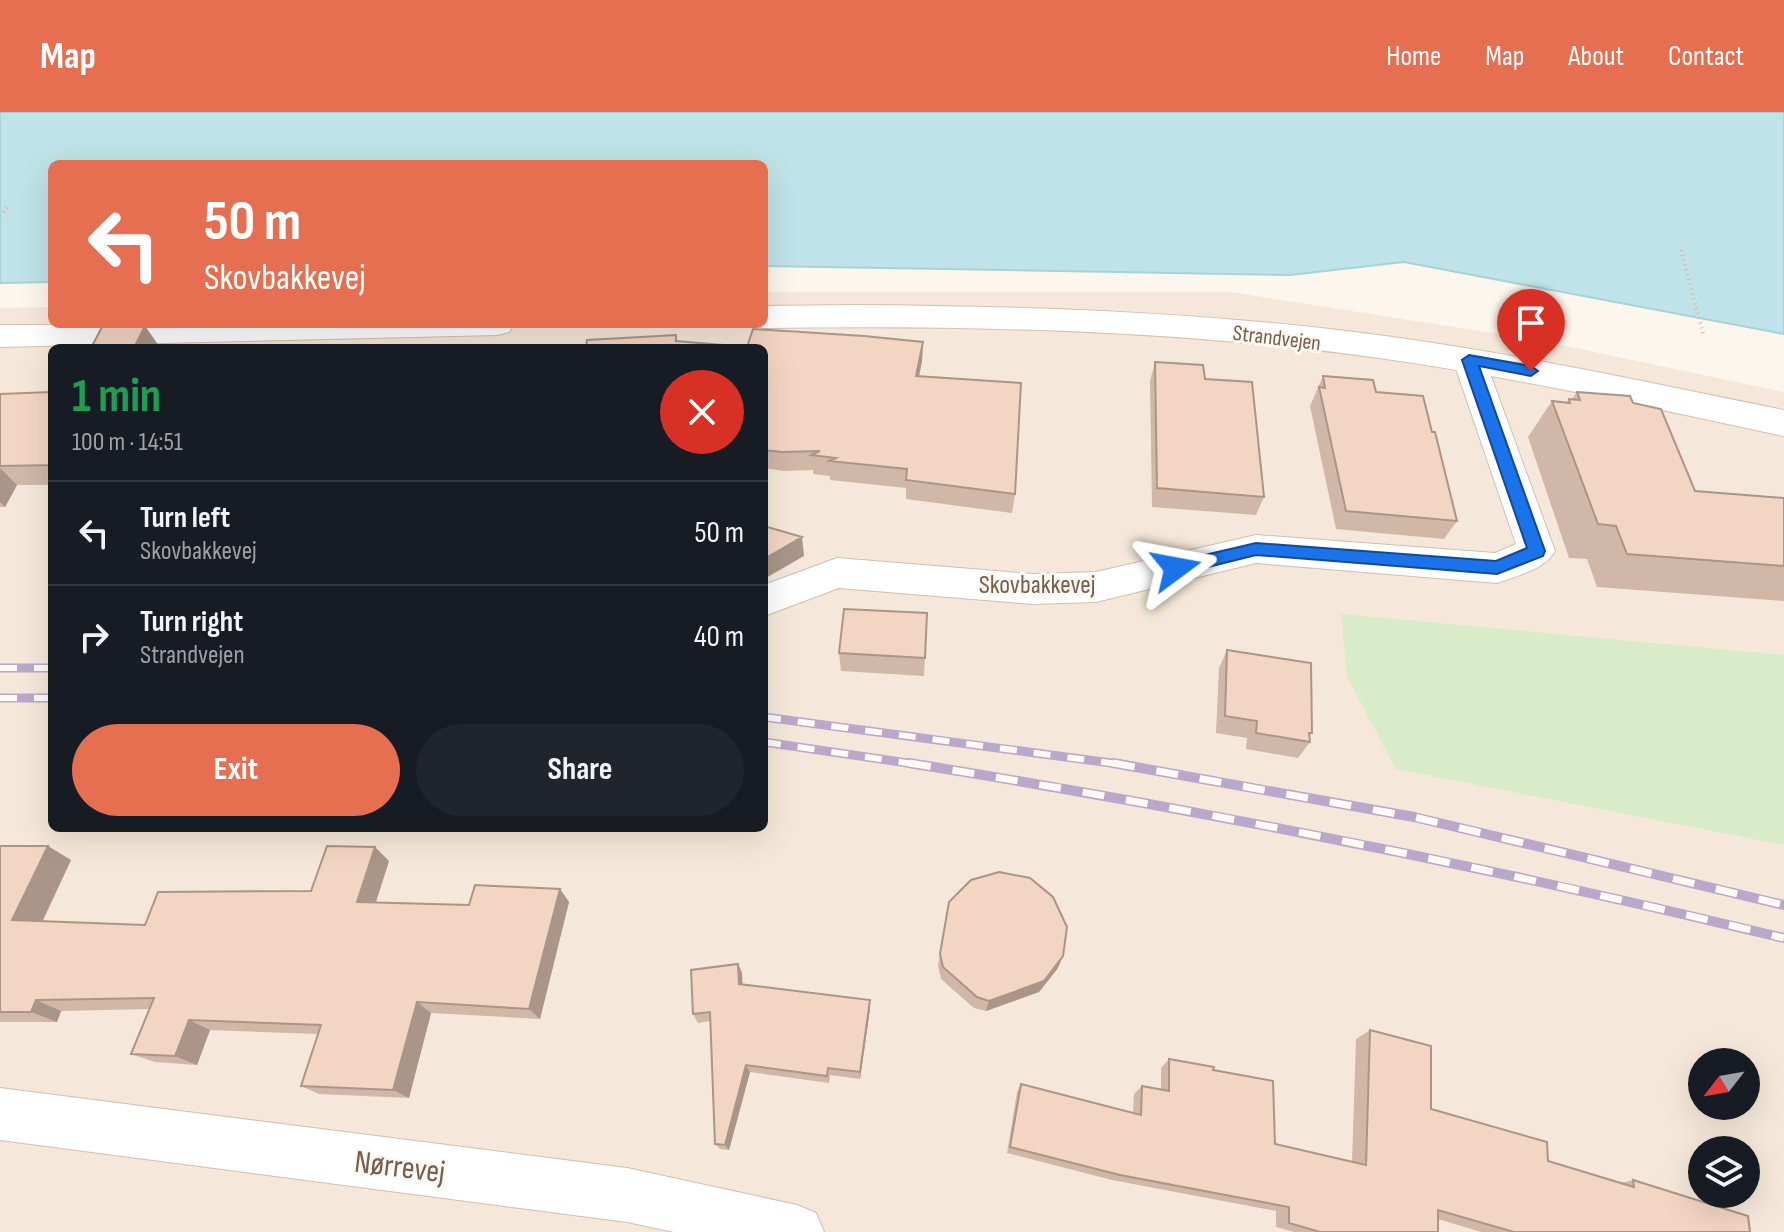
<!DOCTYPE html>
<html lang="en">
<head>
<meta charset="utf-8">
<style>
  :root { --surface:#171b24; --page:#20242c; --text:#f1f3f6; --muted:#9ea1a6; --line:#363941; --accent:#e76f51 }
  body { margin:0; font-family:"Sofia Sans Condensed",sans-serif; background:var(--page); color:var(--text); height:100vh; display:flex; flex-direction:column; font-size:30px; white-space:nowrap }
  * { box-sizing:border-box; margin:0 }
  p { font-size:26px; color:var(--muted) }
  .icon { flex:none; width:44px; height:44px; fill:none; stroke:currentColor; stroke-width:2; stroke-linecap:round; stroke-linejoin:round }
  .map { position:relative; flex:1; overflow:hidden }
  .drawer { position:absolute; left:48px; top:232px; width:720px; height:488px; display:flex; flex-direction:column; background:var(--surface); border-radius:12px; box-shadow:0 8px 32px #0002 }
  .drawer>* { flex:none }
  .banner { position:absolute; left:48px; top:48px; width:720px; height:168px; border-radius:12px; box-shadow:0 8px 32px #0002; background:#e76f51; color:#fff; overflow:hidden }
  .needle { width:52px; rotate:239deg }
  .controls { position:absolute; left:1688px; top:936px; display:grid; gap:16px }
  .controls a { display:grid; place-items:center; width:72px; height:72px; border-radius:50%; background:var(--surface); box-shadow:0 8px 32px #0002; font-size:40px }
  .pin { position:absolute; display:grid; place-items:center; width:68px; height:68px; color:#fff; margin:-82px -34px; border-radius:50% 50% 50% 0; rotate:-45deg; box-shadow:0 0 8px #0007 }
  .pin .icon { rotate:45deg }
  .me { position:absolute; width:88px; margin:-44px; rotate:77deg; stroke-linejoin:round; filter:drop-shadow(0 0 6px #0008) }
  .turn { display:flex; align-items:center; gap:28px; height:168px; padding:0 24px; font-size:36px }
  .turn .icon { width:104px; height:104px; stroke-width:2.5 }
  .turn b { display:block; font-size:56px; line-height:68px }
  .round { display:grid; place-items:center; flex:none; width:84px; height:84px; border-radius:42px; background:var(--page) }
  .headline { display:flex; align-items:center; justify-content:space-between; height:136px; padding:0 24px }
  h1 { font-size:48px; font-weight:700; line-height:60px; color:#1e9e55 }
  .cta { display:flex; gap:16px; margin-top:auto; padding:16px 24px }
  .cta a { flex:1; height:92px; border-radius:48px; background:var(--accent); color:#fff; font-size:32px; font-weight:700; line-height:92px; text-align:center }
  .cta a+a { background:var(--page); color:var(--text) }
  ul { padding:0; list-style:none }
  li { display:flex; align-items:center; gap:24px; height:104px; padding:0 24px; border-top:2px solid var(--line) }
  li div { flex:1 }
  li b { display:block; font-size:30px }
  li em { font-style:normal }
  header { display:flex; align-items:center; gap:48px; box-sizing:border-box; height:112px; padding:0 40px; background:var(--accent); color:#fff }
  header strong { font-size:38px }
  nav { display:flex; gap:44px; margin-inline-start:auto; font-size:28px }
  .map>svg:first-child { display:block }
  .residential { fill:#f5e8da; fill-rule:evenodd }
  .green { fill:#d8ecc9 }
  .water { fill:#bfe3e8; stroke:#a5d3da; stroke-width:2 }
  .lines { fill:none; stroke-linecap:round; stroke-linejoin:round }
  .minor-casing { stroke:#d1beb0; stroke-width:2 }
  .secondary-casing { stroke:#d6c0b0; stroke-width:2 }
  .path { stroke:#d9b8a5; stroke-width:4; stroke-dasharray:1 4; stroke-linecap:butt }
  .minor { fill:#fff; fill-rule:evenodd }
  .secondary { fill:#fff; fill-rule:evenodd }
  .rail-far1-casing { stroke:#b9a8c9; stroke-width:9 }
  .rail-casing { stroke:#b9a8c9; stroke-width:10 }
  .rail-far1 { stroke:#fffaf3; stroke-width:6; stroke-dasharray:17; stroke-linecap:butt }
  .rail { stroke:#fffaf3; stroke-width:7; stroke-dasharray:22; stroke-linecap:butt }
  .wall { fill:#d1b7a8 }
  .shaded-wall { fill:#aa9588 }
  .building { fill:#f3d5c3; stroke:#aa9588; stroke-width:2 }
  .route { fill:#1a73e8; stroke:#114b97; stroke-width:2 }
  .labels { text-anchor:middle; stroke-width:6; stroke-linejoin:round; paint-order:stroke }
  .far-street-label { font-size:22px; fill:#7a5c4d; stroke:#fffaf3 }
  .street-label { font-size:26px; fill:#7a5c4d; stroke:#fffaf3 }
  .near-street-label { font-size:32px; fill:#7a5c4d; stroke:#fffaf3 }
</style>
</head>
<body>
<header>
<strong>Map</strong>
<nav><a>Home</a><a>Map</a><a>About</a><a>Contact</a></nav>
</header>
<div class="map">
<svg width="1784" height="1120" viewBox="0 0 1784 1120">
  <rect width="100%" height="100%" fill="#fdf6ec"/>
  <path class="residential" d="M764,180H1230L1538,228L1784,280V1120H0V196L52,195V212H764ZM52,236H764V716H52ZM1702,950H1746V994H1702ZM1702,1038H1746V1082H1702Z"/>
  <path class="green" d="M1341,502L1784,543V733L1396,657L1347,565Z"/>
  <path class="water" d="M0,0H1784V222L1404,150L1290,163L764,154V52H52V170L0,171Z"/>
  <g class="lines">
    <g class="minor-casing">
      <path id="minor" d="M1469,237L1480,240L1485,248L1555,439C1546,457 1516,464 1497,471L1256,451L1096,490L1032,492L839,476L764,504V473L837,446L1032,462L1096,460L1256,423L1495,441L1516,432L1453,248L1458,240Z
        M0,976L627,1056L797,1093L816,1101L824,1120H674L627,1110L0,1028Z"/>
    </g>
    <g class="secondary-casing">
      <path id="secondary" d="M852,193C1030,194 1208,200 1385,224C1519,242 1651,271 1784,298V324C1652,296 1520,266 1386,247C1180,218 972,213 764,216L751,212H764V194Z
        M514,212L509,220L497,223L0,235V213Z"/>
    </g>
    <path class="path" d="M0,104L8,94
      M1681,138L1703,222"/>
    <use href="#minor" class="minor"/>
    <use href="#secondary" class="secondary"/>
    <g class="rail-far1-casing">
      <path id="rail-far1" d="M0,556H52
        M0,586H52
        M764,605L1126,653
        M764,630L921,653"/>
    </g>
    <g class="rail-casing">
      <path id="rail" d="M909,651C1203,698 1494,756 1784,826
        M1113,651L1414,705L1784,793"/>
    </g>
    <use href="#rail-far1" class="rail-far1"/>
    <use href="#rail" class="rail"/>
  </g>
  <path class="wall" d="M753,217L864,224L923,230L922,249L919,264L1021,271L1015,382L1012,401L906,387V376L830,368V364L813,362V358L784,359L764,356V236H586L587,228L676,223L677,229L747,235Z
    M1155,250L1205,267L1264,385L1256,403L1152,395L1150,269Z
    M1323,264L1376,280L1432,320L1457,409L1444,427L1336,417L1310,294Z
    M52,280V373H17L5,395H0V282Z
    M1577,280L1633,291L1695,379L1784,386V489L1597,475L1587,447L1569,446L1528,325L1552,289L1566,291L1569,287H1572Z
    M927,501L924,564L841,559L839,541Z
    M1227,538L1312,621L1309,625L1310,630L1298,646L1246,637L1247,626L1216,621L1219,556Z
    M0,734L71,748L43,809L145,813L311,779L389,749L376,790L469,793L560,777L569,790L540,907L431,901L409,986L319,982L301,974L318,922L210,918L197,953L155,950L131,942L150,897L61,899L57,910H0Z
    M940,842L1058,856L1039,880L986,899L974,896L941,867L938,854Z
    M738,852L742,861V872L870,888V897L860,967L830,963L829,971L750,960L729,1038L720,1037L715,1032L710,909L698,911L693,902Z
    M1370,918L1431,997L1548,1049L1621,1071L1633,1068L1750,1120H1481L1438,1107V1120H1294L1276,1115V1099L1112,1068L1007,1041L1017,980L1021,972L1133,1001L1134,982L1142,974L1161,978V956L1169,947L1213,958L1275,1032L1352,1050L1356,927Z"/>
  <path class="shaded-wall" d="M145,214L159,234L158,236H134Z
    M923,230L922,249L915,284L916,264Z
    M0,356L17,373L5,395L0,390Z
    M802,425L804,444L764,467V447Z
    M48,734L71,748L37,820L12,808Z
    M375,735L389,749L372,802L357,790Z
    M560,777L569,790L540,907L529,897Z
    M1063,844L1058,856L1039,880L986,899L989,889Z
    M738,852L742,861L743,881L739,872Z
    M36,888L61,899L57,910L31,900Z
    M870,888V897L860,967V960Z
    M417,890L431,901L409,986L393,978Z
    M189,908L210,918L197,953L175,944Z
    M746,953L750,960L729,1038L725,1033Z"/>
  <path class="building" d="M145,214L134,236H91L102,215Z
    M753,217L864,224L923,230L916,264L1021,271L1015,382L906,368L907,357L829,349L836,346L811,343L820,339L782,340L764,338V236H586L587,228L676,223V229L747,235Z
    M1155,250L1203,253L1205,267L1252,270L1264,385L1157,376Z
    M1323,264L1373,268L1376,280L1423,284L1432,320H1435L1457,409L1346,399L1319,275L1325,276Z
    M52,280V353L0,354V282Z
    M1577,280L1630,284L1633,291L1661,297L1695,379L1784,386V454L1627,442L1616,414L1598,412L1552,289L1570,291L1569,287L1580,288Z
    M764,414L802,425L764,447Z
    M844,497L927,501L925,546L839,541Z
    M1227,538L1311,551L1312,621H1309L1310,630L1256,621L1257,609L1225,604Z
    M0,734H48L12,808L145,813L158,780L311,779L327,734L375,735L357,790L469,793L475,773L560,777L529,897L417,890L393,978L301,974L321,913L189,908L175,944L131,942L154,886L36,888L31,900H0Z
    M999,760L1030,766L1053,785L1067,815L1063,844L1044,869L989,889L977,885L943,855L940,842L949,790L971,768Z
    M738,852L739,872L870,888L860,960L828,956L827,964L746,953L725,1033L715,1032L710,900L693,902L691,858Z
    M1370,918L1431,934V997L1547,1030L1548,1049L1634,1075L1633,1068L1748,1104L1750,1120H1514L1438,1098V1120H1320L1289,1111V1095L1120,1063L1010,1035L1021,972L1141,1003L1142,974L1169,979V947L1214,955L1213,958L1273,969L1275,1032L1366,1053Z"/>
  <path class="route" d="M1469,243L1531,254L1538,259L1531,264L1479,254L1545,439L1543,444L1497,462L1256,443L1176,463L1170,461V451L1256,431L1496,449L1527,436L1462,248Z"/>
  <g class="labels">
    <g class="far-street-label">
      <text transform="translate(1277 225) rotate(7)" y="8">Strandvejen</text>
    </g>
    <g class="street-label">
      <text x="1037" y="481">Skovbakkevej</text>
    </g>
    <g class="near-street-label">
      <text transform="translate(400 1054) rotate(7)" y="11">Nørrevej</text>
    </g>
  </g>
</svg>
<div class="controls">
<a><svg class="needle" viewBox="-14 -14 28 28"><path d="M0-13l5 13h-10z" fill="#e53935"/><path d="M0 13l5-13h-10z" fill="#9ea1a6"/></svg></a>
<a><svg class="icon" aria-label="layers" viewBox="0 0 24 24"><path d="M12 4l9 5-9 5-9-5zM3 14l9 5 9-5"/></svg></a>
</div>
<div class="pin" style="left:1531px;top:259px;background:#d93025"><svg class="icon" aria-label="arrive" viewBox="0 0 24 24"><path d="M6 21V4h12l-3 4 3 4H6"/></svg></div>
<svg class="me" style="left:1176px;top:456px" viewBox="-20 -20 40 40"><path d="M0-17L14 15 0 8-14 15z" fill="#1a73e8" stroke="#fff" stroke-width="4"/></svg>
<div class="banner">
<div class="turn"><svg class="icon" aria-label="left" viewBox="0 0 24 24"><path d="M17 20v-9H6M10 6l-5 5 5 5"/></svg><div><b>50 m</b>Skovbakkevej</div></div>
</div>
<section class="drawer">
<div class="headline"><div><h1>1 min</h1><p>100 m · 14:51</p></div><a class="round" style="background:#d93025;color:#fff"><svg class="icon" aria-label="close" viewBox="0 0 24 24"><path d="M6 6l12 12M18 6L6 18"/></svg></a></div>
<ul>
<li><svg class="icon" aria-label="left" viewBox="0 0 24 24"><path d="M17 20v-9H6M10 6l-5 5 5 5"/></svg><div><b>Turn left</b><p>Skovbakkevej</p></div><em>50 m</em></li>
<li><svg class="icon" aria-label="right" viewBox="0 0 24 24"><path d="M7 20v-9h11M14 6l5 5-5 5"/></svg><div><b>Turn right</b><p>Strandvejen</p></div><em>40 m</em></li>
</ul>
<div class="cta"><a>Exit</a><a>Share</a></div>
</section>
</div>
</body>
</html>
